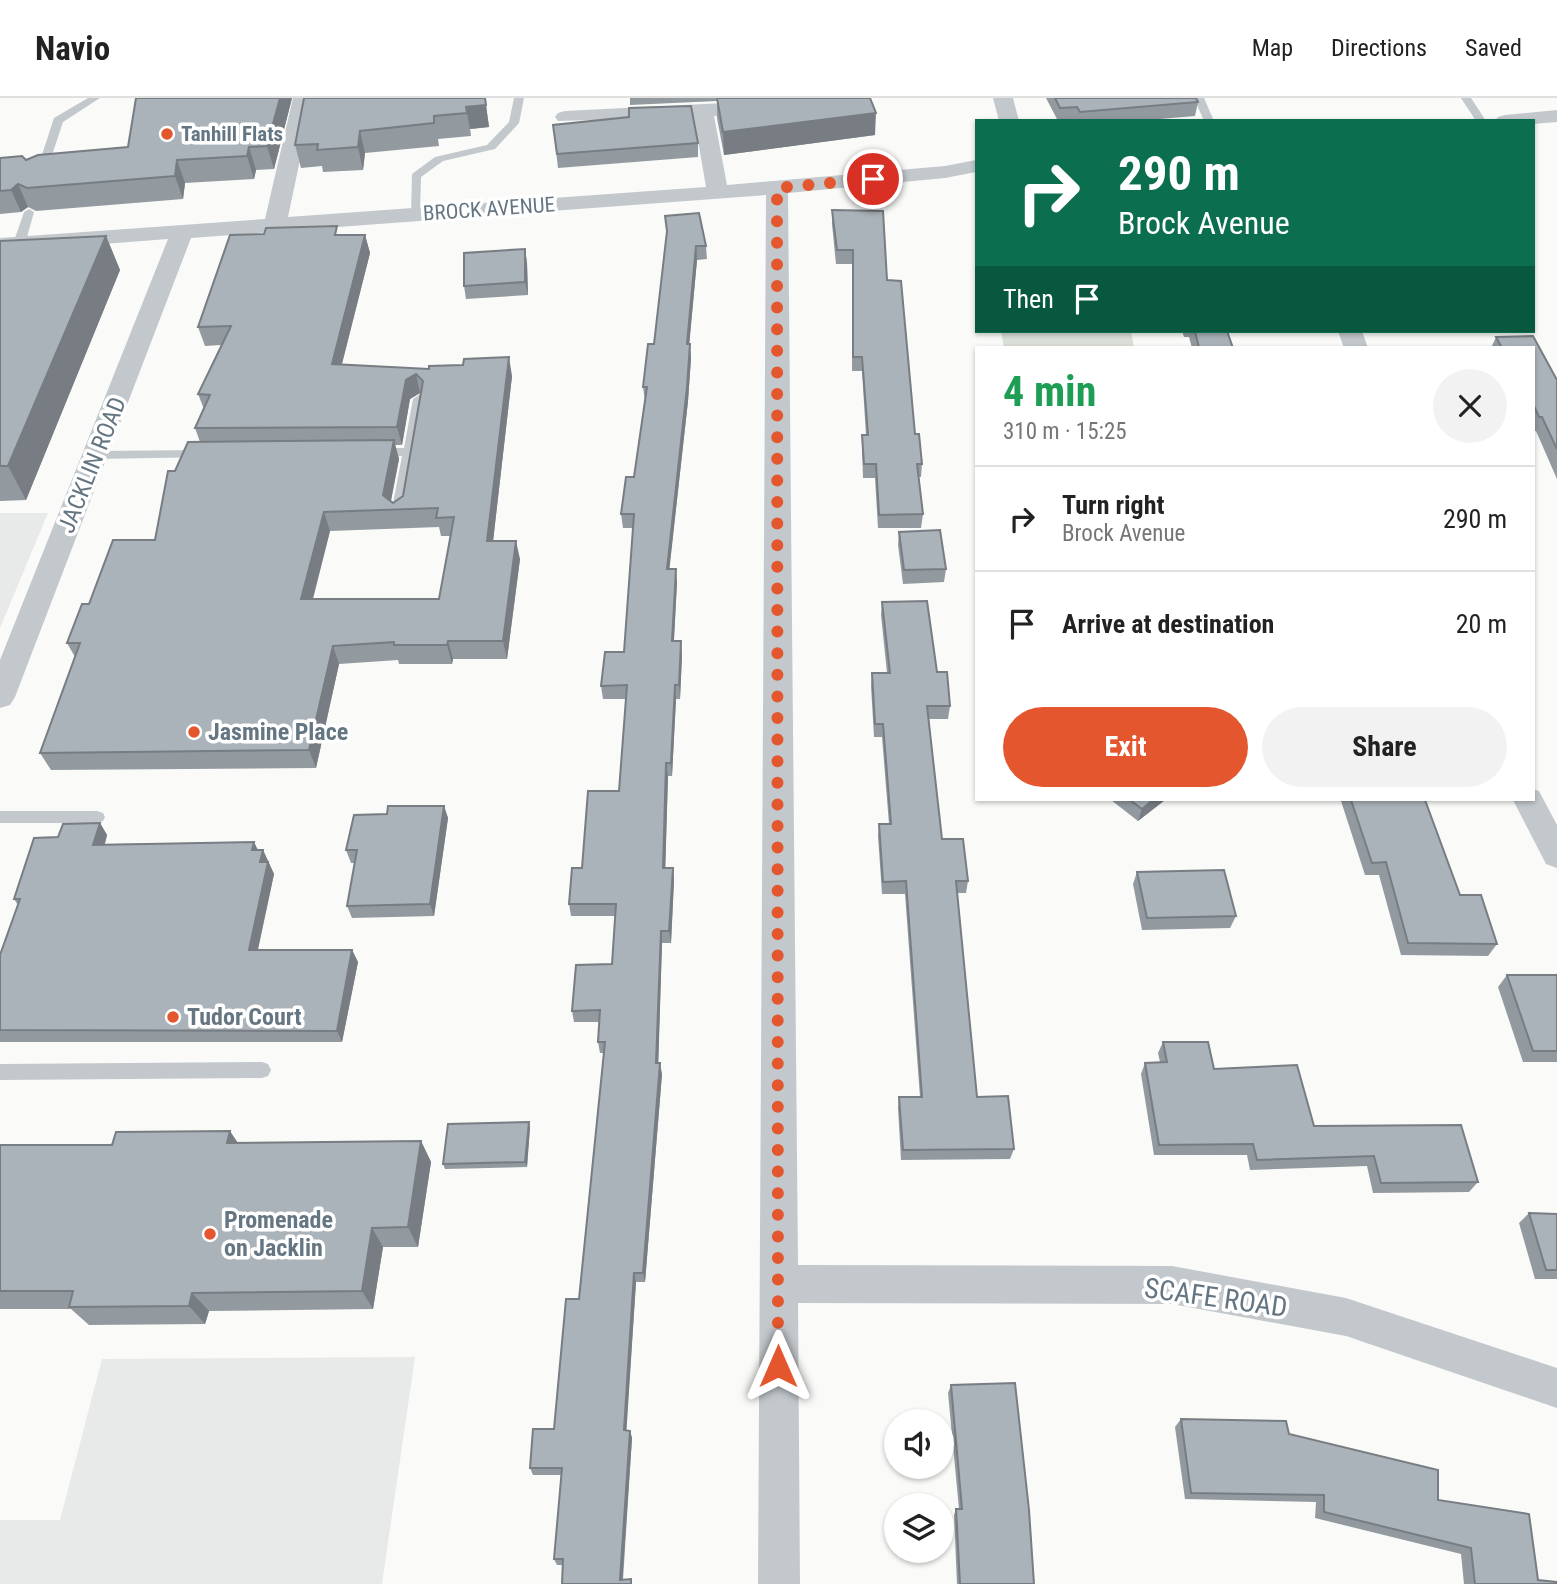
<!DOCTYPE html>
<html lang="en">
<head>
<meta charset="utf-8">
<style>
  :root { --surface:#fff; --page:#f2f2f2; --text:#222; --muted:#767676; --line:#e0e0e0; --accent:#e4572e }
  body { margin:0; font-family:"Roboto Condensed",sans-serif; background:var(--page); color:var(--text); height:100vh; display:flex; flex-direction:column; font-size:26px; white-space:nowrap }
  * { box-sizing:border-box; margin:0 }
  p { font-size:23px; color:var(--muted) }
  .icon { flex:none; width:38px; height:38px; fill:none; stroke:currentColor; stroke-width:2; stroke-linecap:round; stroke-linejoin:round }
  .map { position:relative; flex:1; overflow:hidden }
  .panel { position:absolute; left:975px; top:248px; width:560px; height:455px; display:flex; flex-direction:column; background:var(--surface); border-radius:0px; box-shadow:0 2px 5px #0004 }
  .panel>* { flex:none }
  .guide { position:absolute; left:975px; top:21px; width:560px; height:214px; border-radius:0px; box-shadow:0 2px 5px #0004; background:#0b6e4f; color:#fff; overflow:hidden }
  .controls { position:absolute; left:884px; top:1311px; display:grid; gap:14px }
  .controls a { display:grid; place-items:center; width:70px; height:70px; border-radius:50%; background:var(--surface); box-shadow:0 2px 5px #0004; font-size:35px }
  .pin { position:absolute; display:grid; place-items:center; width:60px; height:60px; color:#fff; margin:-30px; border:4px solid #fff; border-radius:50%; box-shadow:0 2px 7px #0007 }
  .me { position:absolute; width:77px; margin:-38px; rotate:0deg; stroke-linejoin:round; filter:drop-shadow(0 0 5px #0008) }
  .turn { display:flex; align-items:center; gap:24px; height:147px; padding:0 28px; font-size:32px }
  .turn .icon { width:91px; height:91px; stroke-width:2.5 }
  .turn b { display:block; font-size:49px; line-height:60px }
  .then { display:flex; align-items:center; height:66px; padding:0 28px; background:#0003; gap:14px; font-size:26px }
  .round { display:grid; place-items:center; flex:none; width:74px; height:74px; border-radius:37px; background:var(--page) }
  .overview { display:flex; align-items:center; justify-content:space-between; height:119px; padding:0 28px }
  h1 { font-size:42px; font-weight:700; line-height:52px; color:#1e9e55 }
  .primary-button { display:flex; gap:14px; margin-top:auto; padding:14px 28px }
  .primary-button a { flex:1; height:80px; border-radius:42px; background:var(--accent); color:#fff; font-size:28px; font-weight:700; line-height:80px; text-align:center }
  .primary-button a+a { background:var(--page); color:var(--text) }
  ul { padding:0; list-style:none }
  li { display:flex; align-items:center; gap:21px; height:105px; padding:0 28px; border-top:2px solid var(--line) }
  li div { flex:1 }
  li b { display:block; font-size:26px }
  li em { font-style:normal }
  header { display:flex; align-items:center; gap:42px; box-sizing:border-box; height:98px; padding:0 35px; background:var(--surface); border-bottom:2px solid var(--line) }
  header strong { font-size:33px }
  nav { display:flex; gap:38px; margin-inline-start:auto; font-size:24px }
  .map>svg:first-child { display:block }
  .built { fill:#e8e9e9 }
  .green { fill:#dadfd7 }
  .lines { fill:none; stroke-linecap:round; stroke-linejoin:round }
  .service { fill:#c3c8cc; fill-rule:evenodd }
  .minor { fill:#c3c8cc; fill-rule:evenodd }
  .wall { fill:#929a9f; fill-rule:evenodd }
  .shaded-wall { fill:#777d82 }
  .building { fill:#aab3b9; stroke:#777d82; stroke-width:2; fill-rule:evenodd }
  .route { stroke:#e4572e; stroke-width:12; stroke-dasharray:0 21.6 }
  .poi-dot { fill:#e4572e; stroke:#fff; stroke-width:2.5 }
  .labels { text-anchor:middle; stroke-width:7; stroke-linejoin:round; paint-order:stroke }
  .far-poi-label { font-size:21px; font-weight:bold; fill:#657683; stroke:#fff; text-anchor:start }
  .far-street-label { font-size:21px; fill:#657683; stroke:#fff }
  .street-label { font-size:24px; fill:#657683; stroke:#fff }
  .poi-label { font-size:24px; font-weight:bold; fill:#657683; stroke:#fff; text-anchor:start }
  .near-street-label { font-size:28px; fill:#657683; stroke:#fff }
</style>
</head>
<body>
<header>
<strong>Navio</strong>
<nav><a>Map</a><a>Directions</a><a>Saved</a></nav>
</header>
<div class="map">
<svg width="1557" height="1486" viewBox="0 0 1557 1486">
  <rect width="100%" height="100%" fill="#fafaf8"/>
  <path class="built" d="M0,415H48L0,530Z
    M415,1259L382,1486H0V1422H60L102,1261Z"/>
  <path class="green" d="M1001,233H1131L1134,250H1004Z"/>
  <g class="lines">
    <path class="service" d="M88,0H100L63,24L46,75L37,77L36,75L54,20Z
      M514,0H524L519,25L495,51L443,63L421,79L420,116L411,118L412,76L435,59L487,47L509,24Z
      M1194,0H1204L1214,23H1204Z
      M1461,0H1471L1486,23H1476Z
      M29,111L34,114L25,146L15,148L13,146L24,114Z
      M419,297L425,301L405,416L398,421L391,416L402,358H377L371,354L377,350H404L413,301Z
      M204,352L209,353V359L96,361L90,357L96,353Z
      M0,713H97L103,715L105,719L103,723L97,725H0Z
      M262,964L268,966L271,972L268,978L262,980L0,982V966Z"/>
    <path class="minor" d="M293,0H313L288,119L706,89L694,19L558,23L555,19L558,15L565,13L821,0L818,4L784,15L714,18L727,87L945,68L976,62V74L945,80L788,95L798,1167L1172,1168L1346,1200L1557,1270V1310L1346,1238L1172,1206L798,1205L800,1486H758L766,97L191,140L15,599L10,607L0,610V562L168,141L0,154V140L265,121Z
      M993,0H1013L1019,23H999Z
      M1557,12V24L1533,26V23H1495L1498,19L1505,17Z
      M1338,233H1362L1368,250H1344Z
      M1533,691L1539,693L1557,727V770L1546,766L1513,702H1533Z"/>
  </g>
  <path class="wall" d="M292,0L274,71L256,72L254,81L185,85L183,101L36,113L28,109L21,114L0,116V60L26,62L128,49Z
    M485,0L489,29L470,31L471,38L438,41L439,48L365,55L363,72L323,74L322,68L301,70L295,47Z
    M630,0H907H870L875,37L724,57L717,20V3L630,7Z
    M1046,0H1196L1198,4L1195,18L1137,23H1058Z
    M553,27L698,45V59L558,70Z
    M832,112L887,182L915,336L922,366L921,379H919L923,416L921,430H878L875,380H863L862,350V337H866L862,273H852V166H836L832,126Z
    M665,118L706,148L707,161L697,162L689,246L691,260L688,303L669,471L677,484L674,543L682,557L680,601H676L672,678H668L665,770H673L674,782L671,845H662L658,965L662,976L645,1184H636L626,1332L630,1333L632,1340L623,1482L631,1486L563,1467H557L554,1461L561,1377H533L530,1370L554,1331L579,1201L604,955H600L598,944L599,924H574L572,913L612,866L615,818H571L569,806L582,770L619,693L626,601H603L601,588L624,554L633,430H623L621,416L634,379L645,303L643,289L654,246L667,138Z
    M339,137H365L370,155L342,266L512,278L493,443L520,461L507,561H453L452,566H399L398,562L339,566L316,670L51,672L40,655L75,559L67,545L89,506L155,442L175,373L200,344L195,330L204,311L198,296L221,247L205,248L198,229ZM420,295L403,398L393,405L391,403L399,361L395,347H402L410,301ZM439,429L441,438H450L439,501H313L330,433Z
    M106,138L120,172L26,402L0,403V143Z
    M525,151L527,165L528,197L466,201L464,188Z
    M1182,233H1227L1233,250H1238H1192L1189,239H1184Z
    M1533,238L1557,282V381L1536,333H1533V250H1491L1496,239Z
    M899,434L946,471L944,484L903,486L898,447Z
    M882,504L937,574L950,608L948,621H929L942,741L968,783L966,795H957L977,999L1014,1051L1010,1061L901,1062L898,1010L899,999H920L905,796H882L878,738L879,726H889L882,639H874L871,588L872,575H887L881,517Z
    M1111,702H1165L1138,723Z
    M1311,702H1413L1460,797L1497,846L1488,858L1401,857L1379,777H1365L1341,703H1311Z
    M444,708L448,720L434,818L352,820L347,808L355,765H351L346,752L387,716Z
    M100,725L107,737L105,746L254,744L257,752H263L274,776L258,852H352L358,864L342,944H0V857L18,807L14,801L58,739Z
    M1137,774L1236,818L1230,830L1142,832L1133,786Z
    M1507,877H1557V964H1523L1498,889Z
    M1163,944L1314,1028L1478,1084L1469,1094L1373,1095L1367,1068L1250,1072L1247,1057H1154L1141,976L1145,965L1160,964L1158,955Z
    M530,1029L527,1069L445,1071L443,1066Z
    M421,1043L431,1064L418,1149H383L373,1211L209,1213L205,1226L89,1227L71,1211H0V1047Z
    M1529,1115L1557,1116V1181H1535L1519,1125Z
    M951,1287L1034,1486H957L954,1417L956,1411H959L948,1295Z
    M1181,1321L1289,1336L1438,1402L1538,1482L1557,1486H1464L1461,1456L1315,1420L1316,1404L1185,1401L1175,1329Z"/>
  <path class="shaded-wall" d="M280,0H292L274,71L267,48Z
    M485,0L489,29L470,31L471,38L466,9Z
    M876,15L875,37L724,57L723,34Z
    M360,33L365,55L363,72L358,49Z
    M249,49L256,72L254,81L247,58Z
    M177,62L185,85L183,101L175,78Z
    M18,86L28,109L21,114L11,92Z
    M365,137L370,155L337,285L332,266Z
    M106,138L120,172L26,402L8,368Z
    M696,148L697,162L688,260L687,246Z
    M525,151L527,165L528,197L525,184Z
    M690,246L691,260L688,303L668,484L667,471Z
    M509,259L512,278L491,461L487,443Z
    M416,276L420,295L410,301L402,347L397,329L406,282Z
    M394,342L399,361L389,412L383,397Z
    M324,414L330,433L308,519L301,501Z
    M516,443L520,461L507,561L503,543Z
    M676,471L677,484L673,557L672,543Z
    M448,543L453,561L452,566L447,547Z
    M681,543L682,557L680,601L679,587Z
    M333,548L339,566L316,670L309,652Z
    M675,587L676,601L672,678L671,665Z
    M666,665L668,678L665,782L663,770Z
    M1153,702H1165L1138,723L1142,711Z
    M444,708L448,720L434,818L430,806Z
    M100,725L107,737L101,759L93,747Z
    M254,744L260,756L252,752Z
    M263,752L274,776L255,864L249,852L260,764Z
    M673,770L674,782L671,845L669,833Z
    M661,833L662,845L658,976L656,965Z
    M352,852L358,864L342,944L337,933Z
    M660,965L662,976L645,1184L643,1175Z
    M529,1024L530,1029L527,1069L525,1064Z
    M230,1033L244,1054L227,1045Z
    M421,1043L431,1064L418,1149L408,1129Z
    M372,1130L383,1149L373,1211L362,1193Z
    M634,1175L636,1184L626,1340L624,1332Z
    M192,1195L209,1213L205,1226L189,1208Z
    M630,1333L632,1340L622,1486L620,1482Z"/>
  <path class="building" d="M136,0H280L267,48L249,49L247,58L177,62L175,78L27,90L18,86L11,92L0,93V60L22,58L26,62L38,57L128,49Z
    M304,0H485L486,7L466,9L467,15L434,18V25L360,33L358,49L317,52L318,46L295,47Z
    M717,0H870L876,15L723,34Z
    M1055,0H1196L1198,4L1080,14L1077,9L1060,10Z
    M691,8L698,45L557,56L553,27L629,19V10Z
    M832,112L883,113L887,182L901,183L915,336H919L922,366H917L923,416L879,417L876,366H864L862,337H868L862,259H853V152H837Z
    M699,115L706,148H696L687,246H690L687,289L667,471H676L672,543H681L679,587H675L671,665H666L663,770H673L669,833H661L656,965H660L643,1175H634L624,1332L630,1333L620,1482L631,1481V1486H562L563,1461H554L562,1370H530L533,1331H554L566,1201H579L605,944H598L600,912L572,913L576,867L612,866L616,806H569L572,770H582L588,693H619L627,587L601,588L605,554H624L634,416H621L626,379H634L647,289H643L648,246H654L667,133L665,118Z
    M337,128L335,137H365L332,266L429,271V268L463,267L464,261L509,259L487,443H516L503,543H448L447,547H394V544L333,548L309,652L40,655L80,545H67L82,506H89L113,442H155L168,373H175L188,344L394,342L383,397L393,405L403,398L423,283L416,276L406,282L397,329L195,330L210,297L198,296L231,228L198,229L230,137L264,136L266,130ZM438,410L436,420L454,419L439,501H301L324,414Z
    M106,138L8,368H0V143Z
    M525,151V184L464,188V155Z
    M1195,233H1227L1233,250H1238H1199Z
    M1533,238L1557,282V351L1542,319H1539L1533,306V250H1502L1496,239Z
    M940,432L946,471L904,472L899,434Z
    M927,503L937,574H947L950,608H927L942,741H963L968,783H956L977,999L1008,998L1014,1051L903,1052L899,999H922L906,783L883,784L879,726H891L883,626H875L872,575H890L882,504Z
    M1130,702H1153L1142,711Z
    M1351,702H1425L1460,797H1481L1497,846L1408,845L1386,764L1372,765Z
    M388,708H444L430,806L347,808L357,752H346L354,717L387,716Z
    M100,725L93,747L254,744L252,752H263L260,764H268L249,852H352L337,933L0,932V857L20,801H14L34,740L58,739L63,726Z
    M1224,772L1236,818L1147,820L1137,774Z
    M1507,877H1557V953H1533Z
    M1163,944H1208L1214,971L1297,967L1314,1028L1461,1027L1478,1084L1381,1085L1374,1058L1257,1062L1253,1046L1159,1047L1145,965L1167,964Z
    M529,1024L525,1064L443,1066L448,1026Z
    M230,1033L227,1045L421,1043L408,1129L372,1130L362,1193L192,1195L189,1208L69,1209L73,1193H0V1047H112L116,1034Z
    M1529,1115L1557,1116V1172H1546Z
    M1015,1285L1029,1412L1034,1486H960L956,1411H962L951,1287Z
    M1181,1321L1286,1323L1289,1336L1438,1372V1402L1529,1416L1538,1482L1557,1484V1486H1475L1471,1450L1324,1414V1397L1191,1395Z"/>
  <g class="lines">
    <path class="route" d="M778,1268L777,90L873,81"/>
  </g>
  <g class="poi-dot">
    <circle cx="167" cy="36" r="7"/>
    <circle cx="194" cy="634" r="7"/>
    <circle cx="173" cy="919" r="7"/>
    <circle cx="210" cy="1136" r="7"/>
  </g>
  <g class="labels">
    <g class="far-poi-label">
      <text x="181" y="43">Tanhill Flats</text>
    </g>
    <g class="far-street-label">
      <text transform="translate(489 111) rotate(-4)" y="7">BROCK AVENUE</text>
    </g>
    <g class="street-label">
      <text transform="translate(92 367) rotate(-68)" y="8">JACKLIN ROAD</text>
    </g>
    <g class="poi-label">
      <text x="208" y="642">Jasmine Place</text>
      <text x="187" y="927">Tudor Court</text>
      <text x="224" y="1130">Promenade<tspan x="224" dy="28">on Jacklin</tspan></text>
    </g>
    <g class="near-street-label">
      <text transform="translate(1216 1199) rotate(8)" y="10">SCAFE ROAD</text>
    </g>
  </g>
</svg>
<div class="controls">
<a><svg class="icon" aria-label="sound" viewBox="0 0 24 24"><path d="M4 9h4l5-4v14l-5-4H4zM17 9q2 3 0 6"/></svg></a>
<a><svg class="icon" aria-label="layers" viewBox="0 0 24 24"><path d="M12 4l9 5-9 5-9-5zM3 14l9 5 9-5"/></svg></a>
</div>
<div class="pin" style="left:873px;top:81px;background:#d93025"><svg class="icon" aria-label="arrive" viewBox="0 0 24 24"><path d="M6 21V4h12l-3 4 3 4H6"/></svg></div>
<svg class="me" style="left:778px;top:1268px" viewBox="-20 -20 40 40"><path d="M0-17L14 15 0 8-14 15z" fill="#e4572e" stroke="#fff" stroke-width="4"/></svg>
<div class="guide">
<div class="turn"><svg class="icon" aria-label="right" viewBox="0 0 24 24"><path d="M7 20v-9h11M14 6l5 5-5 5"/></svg><div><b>290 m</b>Brock Avenue</div></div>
<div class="then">Then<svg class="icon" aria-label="arrive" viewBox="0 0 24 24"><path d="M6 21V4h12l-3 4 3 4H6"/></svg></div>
</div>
<section class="panel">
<div class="overview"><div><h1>4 min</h1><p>310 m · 15:25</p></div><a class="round"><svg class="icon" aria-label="close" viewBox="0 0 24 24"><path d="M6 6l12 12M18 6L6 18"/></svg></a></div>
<ul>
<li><svg class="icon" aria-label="right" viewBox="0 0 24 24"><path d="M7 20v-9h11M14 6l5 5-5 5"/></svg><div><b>Turn right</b><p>Brock Avenue</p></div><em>290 m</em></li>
<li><svg class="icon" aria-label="arrive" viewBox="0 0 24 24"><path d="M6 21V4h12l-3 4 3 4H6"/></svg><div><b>Arrive at destination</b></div><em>20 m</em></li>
</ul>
<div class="primary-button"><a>Exit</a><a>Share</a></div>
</section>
</div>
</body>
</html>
